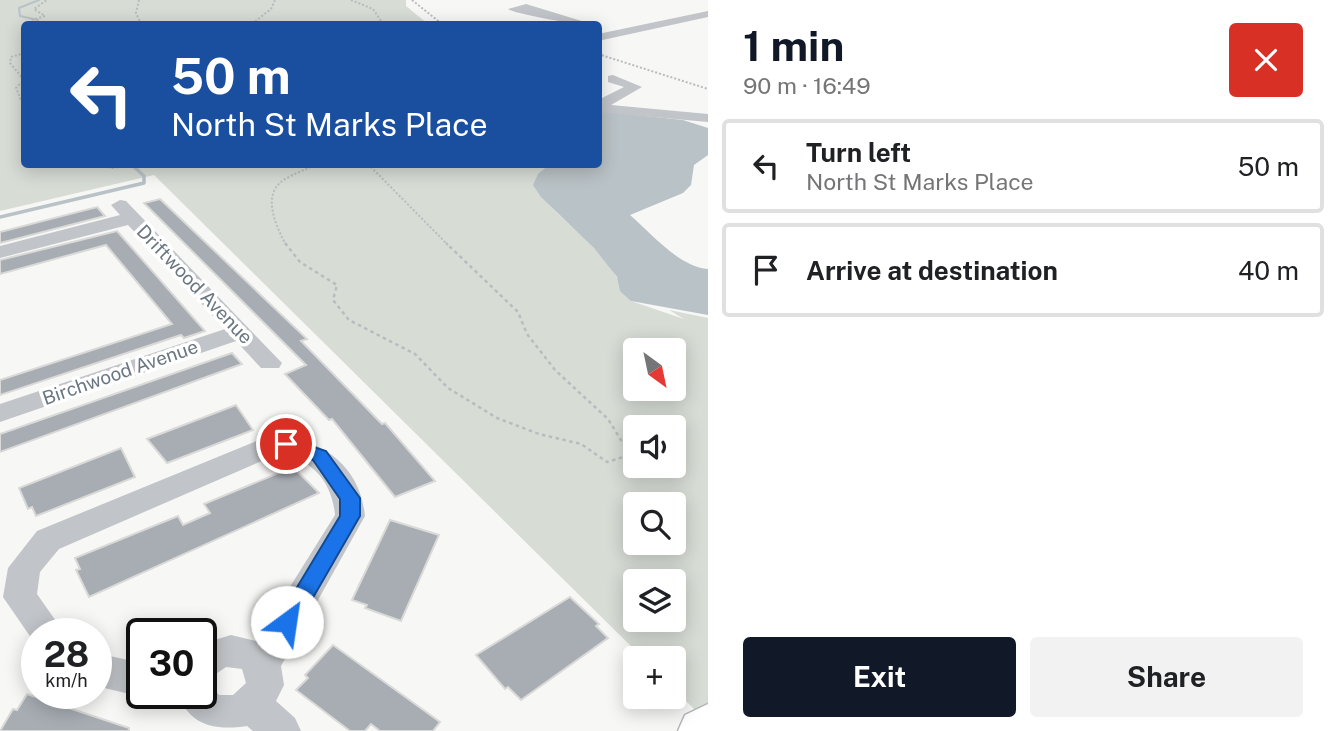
<!DOCTYPE html>
<html lang="en">
<head>
<meta charset="utf-8">
<style>
  :root { --surface:#fff; --page:#f2f2f2; --text:#202124; --muted:#757577; --line:#e0e0e0; --accent:#111827 }
  body { margin:0; font-family:"Public Sans",sans-serif; background:var(--page); color:var(--text); height:100vh; display:flex; flex-direction:column; font-size:26px; white-space:nowrap }
  * { box-sizing:border-box; margin:0 }
  p { font-size:23px; color:var(--muted) }
  .icon { flex:none; width:38px; height:38px; fill:none; stroke:currentColor; stroke-width:2; stroke-linecap:round; stroke-linejoin:round }
  .map { position:relative; flex:1; overflow:hidden }
  .side { display:flex; flex-direction:column; background:var(--surface); width:630px }
  .side>* { flex:none }
  .hud { position:absolute; left:21px; top:21px; width:581px; height:147px; border-radius:7px; box-shadow:0 4px 18px #0003; background:#1a4fa0; color:#fff; overflow:hidden }
  .needle { width:46px; rotate:147deg }
  .tools { position:absolute; left:623px; top:338px; display:grid; gap:14px }
  .tools a { display:grid; place-items:center; width:63px; height:63px; border-radius:7px; background:var(--surface); box-shadow:0 4px 18px #0003; font-size:35px }
  .speed { position:absolute; left:21px; top:618px; display:flex; gap:14px; font-size:35px; font-weight:700; text-align:center }
  .speed>* { display:grid; place-content:center; width:91px; height:91px; border-radius:50%; background:var(--surface); box-shadow:0 4px 18px #0003; line-height:1 }
  .speed small { font-size:18px; font-weight:400 }
  .speed .limit { border:4px solid #111; border-radius:10px; background:#fff; color:#111 }
  .pin { position:absolute; display:grid; place-items:center; width:60px; height:60px; color:#fff; margin:-30px; border:4px solid #fff; border-radius:50%; box-shadow:0 2px 7px #0007 }
  .me { position:absolute; width:77px; margin:-38px; rotate:31deg; stroke-linejoin:round; filter:drop-shadow(0 0 5px #0008) }
  .turn { display:flex; align-items:center; gap:24px; height:147px; padding:0 35px; font-size:32px }
  .turn .icon { width:91px; height:91px; stroke-width:2.5 }
  .turn b { display:block; font-size:49px; line-height:60px }
  .round { display:grid; place-items:center; flex:none; width:74px; height:74px; border-radius:7px; background:var(--page) }
  .overview { display:flex; align-items:center; justify-content:space-between; height:119px; padding:0 35px }
  h1 { font-size:42px; font-weight:700; line-height:52px; color:var(--accent) }
  .primary-button { display:flex; gap:14px; margin-top:auto; padding:14px 35px }
  .primary-button a { flex:1; height:80px; border-radius:7px; background:var(--accent); color:#fff; font-size:28px; font-weight:700; line-height:80px; text-align:center }
  .primary-button a+a { background:var(--page); color:var(--text) }
  ul { padding:0; list-style:none }
  li { display:flex; align-items:center; gap:21px; height:94px; margin:0 14px 10px; padding:0 21px; border:4px solid var(--line); border-radius:7px }
  li div { flex:1 }
  li b { display:block; font-size:26px }
  li em { font-style:normal }
  main { display:flex; flex:1; min-height:0 }
  .map>svg:first-child { display:block }
  .green { fill:#d7dcd5; fill-rule:evenodd }
  .water { fill:#b9c2c6 }
  .lines { fill:none; stroke-linecap:round; stroke-linejoin:round }
  .stream-far1 { stroke:#b9c2c6; stroke-width:2 }
  .stream { stroke:#b9c2c6; stroke-width:3.5 }
  .building { fill:#a7adb3; stroke:#d9d9d7; stroke-width:2 }
  .major-casing { stroke:#b3b6ba; stroke-width:3 }
  .path-far1 { stroke:#b9bcbe; stroke-width:2; stroke-dasharray:2 2; stroke-linecap:butt }
  .path { stroke:#b9bcbe; stroke-width:2.5; stroke-dasharray:3.5 3.5; stroke-linecap:butt }
  .minor { fill:#c1c4c8; fill-rule:evenodd }
  .major { fill:#fff; fill-rule:evenodd }
  .route { fill:#1a73e8; stroke:#114b97; stroke-width:2 }
  .labels { text-anchor:middle; stroke-width:7; stroke-linejoin:round; paint-order:stroke }
  .street-label { font-size:19px; fill:#6a7682; stroke:#fff }
</style>
</head>
<body>
<main>
<div class="map">
<svg width="708" height="731" viewBox="0 0 708 731">
  <rect width="100%" height="100%" fill="#f7f7f5"/>
  <path class="green" d="M0,0H406V6L428,24H24V164L549,165L534,185C549,210 574,226 594,248C609,264 620,282 631,301L684,319L669,310L708,318V723L674,689V658H643L154,175L0,211ZM635,350H674V388H635ZM635,427H674V466H635ZM635,504H674V542H635ZM635,581H674V620H635Z"/>
  <path class="water" d="M599,111L683,120L708,128V155L694,165L691,185L683,193L630,215C651,233 679,267 708,269V315L631,301L620,291L617,277L594,248L541,197L533,185L538,174L549,165L598,164Z"/>
  <g class="lines">
    <path class="stream-far1" d="M39,0L19,8L20,16L38,20L37,23L61,24"/>
    <path class="stream" d="M0,217L144,183V176L131,164"/>
  </g>
  <path class="building" d="M160,199L307,339L301,341L382,424L385,423L435,481L395,497L332,419L329,420L285,374L306,365L144,203Z
    M97,207L105,216L0,243V232Z
    M117,231L205,331L184,338L181,335L0,395V380L172,324L106,245L0,274V260Z
    M232,353L242,364L0,452V434Z
    M236,405L253,430L167,463L147,439Z
    M121,448L135,477L36,516L32,507L28,509L19,488Z
    M293,467L319,493L89,597L76,570L80,569L75,558L178,516L183,525L210,513L204,504Z
    M390,520L439,535L401,621L365,608L367,605L352,600Z
    M570,597L599,624L596,626L608,638L521,700L508,687L505,689L476,655Z
    M333,645L440,722L433,731H380L371,724L365,731H350L296,690L308,678L305,675Z
    M27,694L129,728V731H0L13,709L17,710Z"/>
  <g class="lines">
    <g class="major-casing">
      <path id="major" d="M708,704V731H678L685,715Z"/>
    </g>
    <path class="path-far1" d="M139,0L136,13L141,24
      M351,0L373,9L383,24
      M412,0L442,24
      M30,24L32,20L45,16L34,9L47,0
      M252,24L271,9L275,0
      M24,47L21,54L11,57L10,63L24,80L16,88L24,107
      M598,54L708,89
      M88,164L113,168L132,164
      M368,164L448,245
      M286,245C277,228 262,197 281,182C291,174 306,170 317,164"/>
    <path class="path" d="M285,243L300,262L337,285L333,300L349,320L415,354L448,388L497,418L539,434L581,444L607,462L630,455L608,419L555,370L527,334L518,312L446,243"/>
    <path class="minor" d="M526,4L585,22L586,24C576,25 515,14 508,9Z
      M708,11V17L598,41V34Z
      M613,75L642,87L611,105L708,114V122L598,112L600,99L624,87L608,82V76Z
      M120,200L126,201L282,363L279,368H261L236,341L0,422V404L225,329L128,225L0,258V246L120,215L111,205Z
      M284,436C329,444 360,469 365,516L281,666L284,685L276,701L295,718L301,731H253L247,726C212,731 191,725 176,693H201V644L231,635L256,641L335,515C332,481 310,454 273,456L59,549L40,572L37,594L65,634H37L36,645L3,597L8,568L37,531L259,440ZM226,667L242,669L246,683L233,695H219L207,680Z
      M96,653L142,663V693H152L142,697L96,686Z"/>
    <use href="#major" class="major"/>
  </g>
  <path class="route" d="M286,438L326,451L360,498V516L295,629L287,631L279,629L276,622L340,516V499L313,460L280,448L277,444L280,439Z"/>
  <g class="labels">
    <g class="street-label">
      <text transform="translate(195 284) rotate(46)" y="7">Driftwood Avenue</text>
      <text transform="translate(120 372) rotate(-19)" y="7">Birchwood Avenue</text>
    </g>
  </g>
</svg>
<div class="tools">
<a><svg class="needle" viewBox="-14 -14 28 28"><path d="M0-13l5 13h-10z" fill="#e53935"/><path d="M0 13l5-13h-10z" fill="#757577"/></svg></a>
<a><svg class="icon" aria-label="sound" viewBox="0 0 24 24"><path d="M4 9h4l5-4v14l-5-4H4zM17 9q2 3 0 6"/></svg></a>
<a><svg class="icon" aria-label="search" viewBox="0 0 24 24"><circle cx="10" cy="10" r="6"/><path d="M15 15l6 6"/></svg></a>
<a><svg class="icon" aria-label="layers" viewBox="0 0 24 24"><path d="M12 4l9 5-9 5-9-5zM3 14l9 5 9-5"/></svg></a>
<a>+</a>
</div>
<div class="speed"><div>28<small>km/h</small></div><div class="limit">30</div></div>
<div class="pin" style="left:286px;top:444px;background:#d93025"><svg class="icon" aria-label="arrive" viewBox="0 0 24 24"><path d="M6 21V4h12l-3 4 3 4H6"/></svg></div>
<svg class="me" style="left:287px;top:622px" viewBox="-20 -20 40 40"><circle r="19" fill="#fff"/><path d="M0-13L10 11 0 6-10 11z" fill="#1a73e8"/></svg>
<div class="hud">
<div class="turn"><svg class="icon" aria-label="left" viewBox="0 0 24 24"><path d="M17 20v-9H6M10 6l-5 5 5 5"/></svg><div><b>50 m</b>North St Marks Place</div></div>
</div>
</div>
<section class="side">
<div class="overview"><div><h1>1 min</h1><p>90 m · 16:49</p></div><a class="round" style="background:#d93025;color:#fff"><svg class="icon" aria-label="close" viewBox="0 0 24 24"><path d="M6 6l12 12M18 6L6 18"/></svg></a></div>
<ul>
<li><svg class="icon" aria-label="left" viewBox="0 0 24 24"><path d="M17 20v-9H6M10 6l-5 5 5 5"/></svg><div><b>Turn left</b><p>North St Marks Place</p></div><em>50 m</em></li>
<li><svg class="icon" aria-label="arrive" viewBox="0 0 24 24"><path d="M6 21V4h12l-3 4 3 4H6"/></svg><div><b>Arrive at destination</b></div><em>40 m</em></li>
</ul>
<div class="primary-button"><a>Exit</a><a>Share</a></div>
</section>
</main>
</body>
</html>
